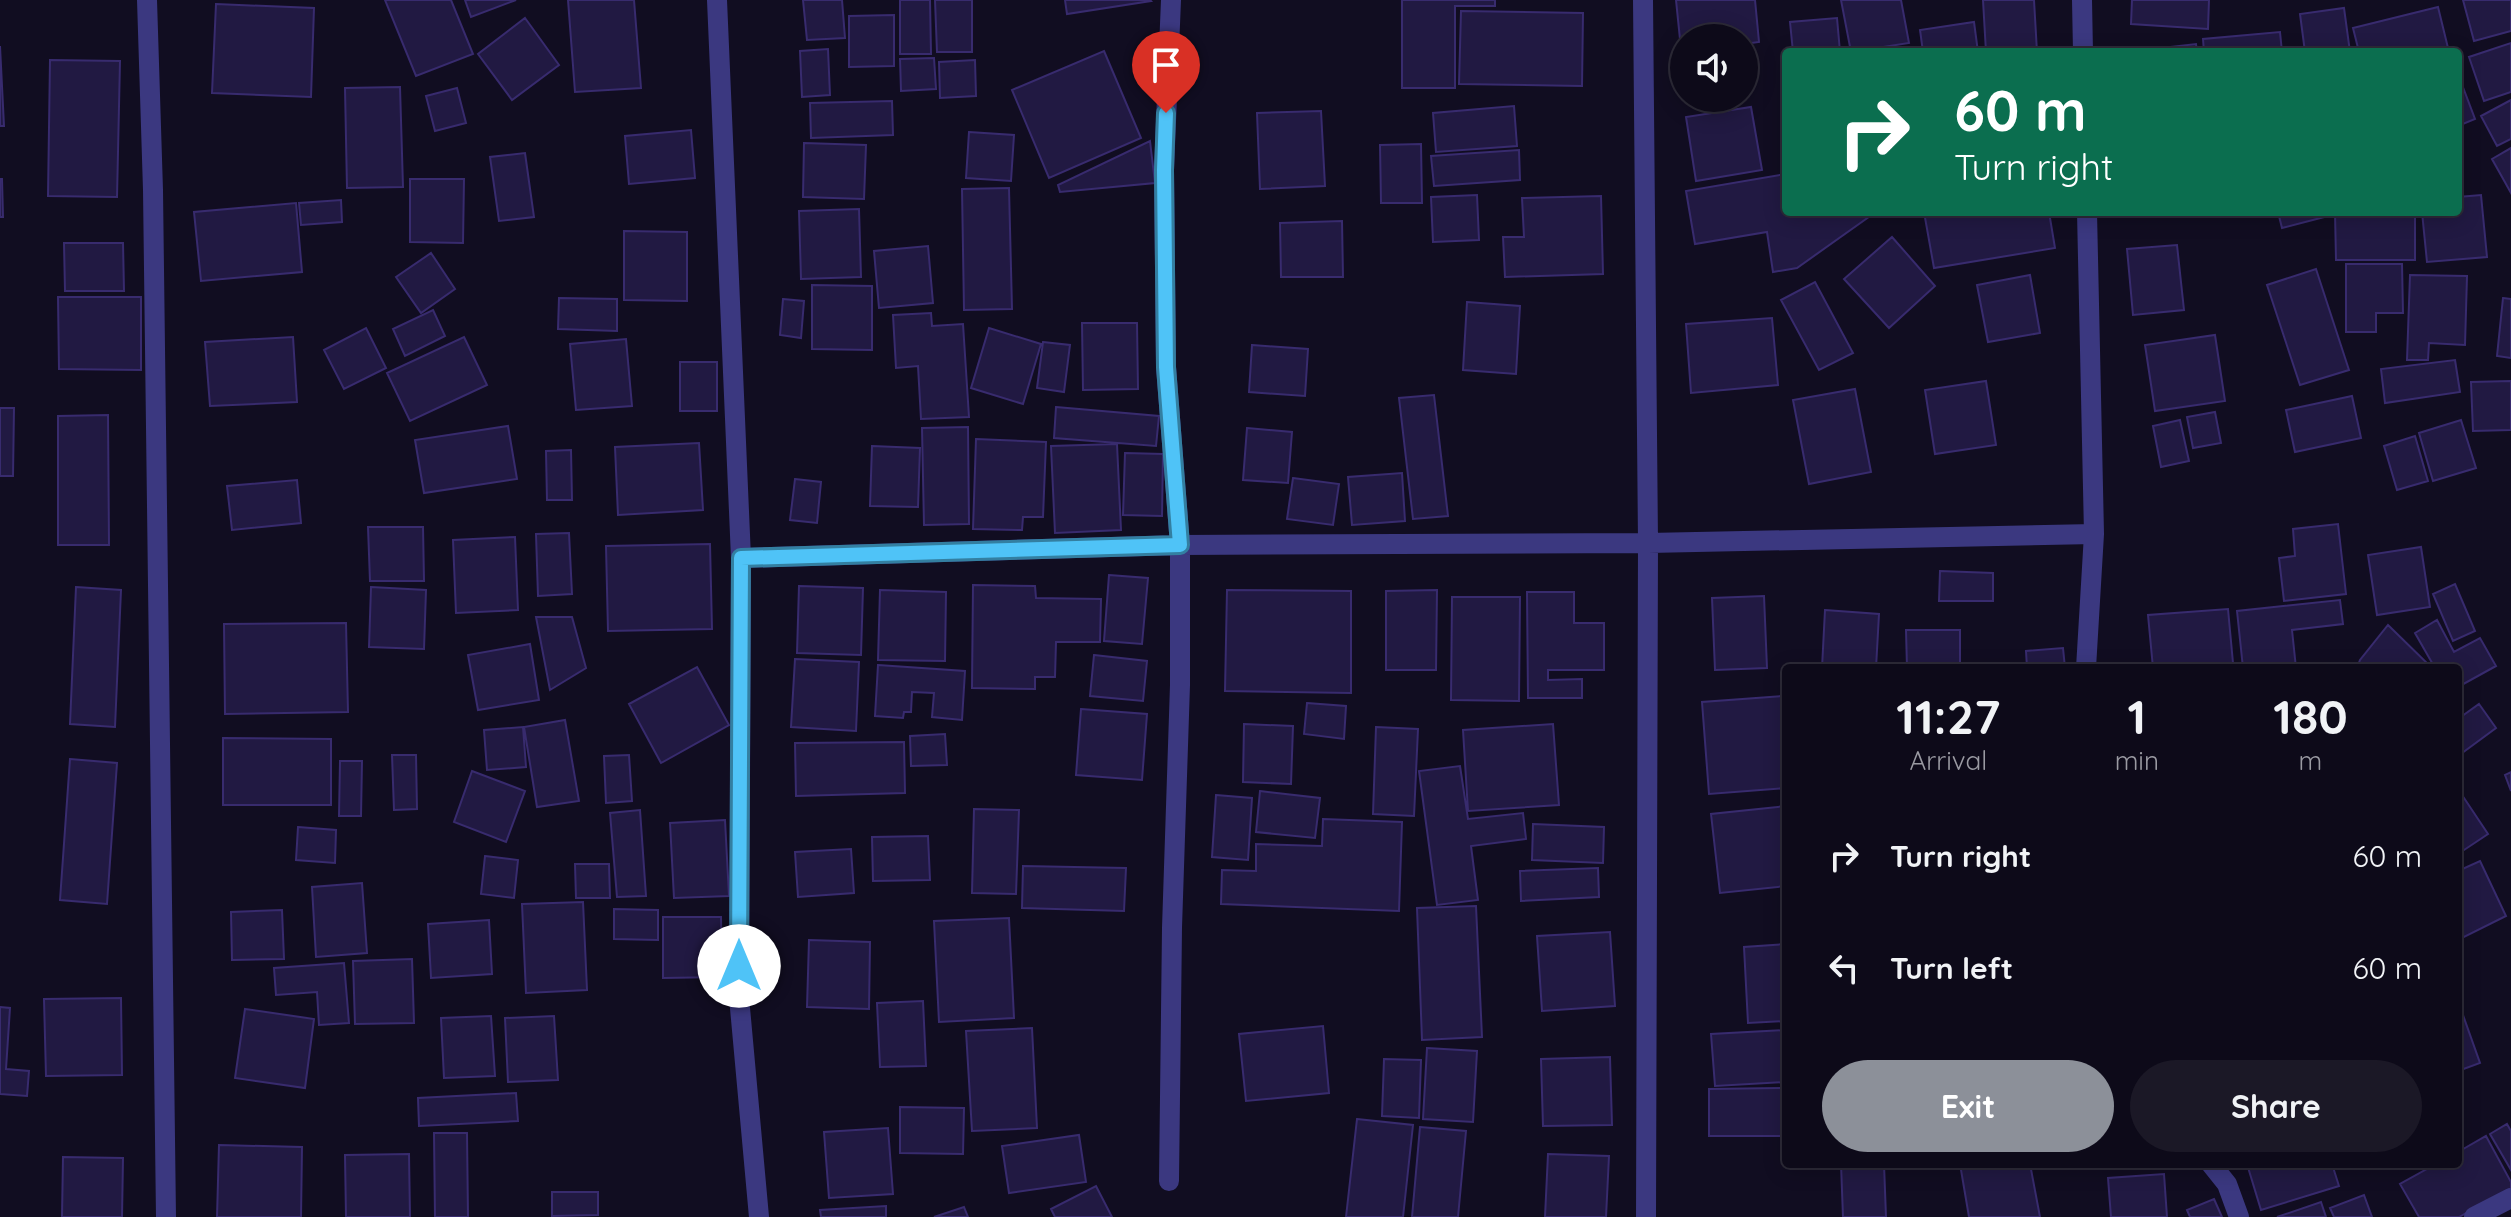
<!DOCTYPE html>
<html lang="en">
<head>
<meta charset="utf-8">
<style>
  :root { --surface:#0d0a19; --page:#1b1826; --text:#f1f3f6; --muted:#9a9aa2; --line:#2d2b38; --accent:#8c9099 }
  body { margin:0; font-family:Quicksand,sans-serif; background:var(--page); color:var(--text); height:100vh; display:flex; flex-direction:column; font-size:30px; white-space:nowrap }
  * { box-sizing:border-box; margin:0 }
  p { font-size:26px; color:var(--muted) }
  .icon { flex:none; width:44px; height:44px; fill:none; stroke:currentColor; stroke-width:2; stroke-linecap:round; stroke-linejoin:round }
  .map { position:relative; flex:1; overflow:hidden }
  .sheet { position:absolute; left:1782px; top:664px; width:680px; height:504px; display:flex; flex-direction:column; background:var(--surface); border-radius:8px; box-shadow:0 4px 20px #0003,0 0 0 2px var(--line) }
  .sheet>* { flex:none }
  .top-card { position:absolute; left:1782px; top:48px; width:680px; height:168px; border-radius:8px; box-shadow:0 4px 20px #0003,0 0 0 2px var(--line); background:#0b6e4f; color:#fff; overflow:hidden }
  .controls { position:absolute; left:1670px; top:24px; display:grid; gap:16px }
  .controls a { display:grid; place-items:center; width:88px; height:88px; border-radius:50%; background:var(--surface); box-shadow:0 4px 20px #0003,0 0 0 2px var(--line); font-size:40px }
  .pin { position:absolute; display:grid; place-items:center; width:68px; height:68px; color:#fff; margin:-82px -34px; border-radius:50% 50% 50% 0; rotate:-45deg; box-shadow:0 0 8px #0007 }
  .pin .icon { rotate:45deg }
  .me { position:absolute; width:88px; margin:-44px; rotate:0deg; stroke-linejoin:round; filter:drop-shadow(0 0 6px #0008) }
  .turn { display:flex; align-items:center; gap:28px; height:168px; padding:0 40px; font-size:36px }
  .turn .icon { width:104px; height:104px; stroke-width:2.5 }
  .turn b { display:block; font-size:56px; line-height:68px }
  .eta { display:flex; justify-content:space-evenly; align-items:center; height:136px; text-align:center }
  .eta b { font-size:48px; font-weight:700; line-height:56px }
  .cta { display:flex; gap:16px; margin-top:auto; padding:16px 40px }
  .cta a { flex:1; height:92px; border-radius:48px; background:var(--accent); color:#fff; font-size:32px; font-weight:700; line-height:92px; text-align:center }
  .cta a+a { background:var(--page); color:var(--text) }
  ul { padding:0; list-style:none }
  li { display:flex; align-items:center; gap:24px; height:112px; padding:0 40px }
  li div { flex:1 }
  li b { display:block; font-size:30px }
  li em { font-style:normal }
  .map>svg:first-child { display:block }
  .building { fill:#211942; stroke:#382b6e; stroke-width:2 }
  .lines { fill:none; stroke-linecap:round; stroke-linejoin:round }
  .street { stroke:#3b3880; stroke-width:20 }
  .route-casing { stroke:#337fa1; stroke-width:20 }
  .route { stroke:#4fc3f7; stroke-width:14 }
</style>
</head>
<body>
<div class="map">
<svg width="2511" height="1217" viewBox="0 0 2511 1217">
  <rect width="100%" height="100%" fill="#110d21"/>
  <path class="building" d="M385,0H451L473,54L416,76Z
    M465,0H516L471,17Z
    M568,0H634L641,88L575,92Z
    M803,0H842L845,38L807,40Z
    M900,0H930L931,54H900Z
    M935,0H972V52H937Z
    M1065,0H1150L1151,1L1067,14Z
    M1402,0H1495V6H1455V88H1402Z
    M1676,0H1755L1759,42L1744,44V38H1684V49H1681Z
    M1841,0H1901L1909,43L1851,52Z
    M1983,0H2034L2037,52H1986Z
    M2132,0H2209L2208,29L2131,24Z
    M2463,0H2511V31L2474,41Z
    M216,4L314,8L311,97L212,93Z
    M2438,7L2449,52H2359L2353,28Z
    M2344,8L2350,52H2305L2300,14Z
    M1461,11L1583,13L1582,86L1459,84Z
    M894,15V66L849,67V16Z
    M525,18L559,65L512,100L478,54Z
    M1837,18L1840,52H1793L1790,22Z
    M1974,22L1978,52H1923L1920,30Z
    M2280,32L2282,52H2204L2203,39Z
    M2511,43V92L2484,101L2469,57Z
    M2196,44L2197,52H2126Z
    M0,46L4,126H0Z
    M828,49L830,95L802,97L800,51Z
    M1104,51L1141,138L1049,178L1012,90Z
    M934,58L936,89L901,91L900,59Z
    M50,60L120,61L117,197L48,196Z
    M975,60L976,96L940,98L939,62Z
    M2458,74L2475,119L2458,126Z
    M400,87L403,187L347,188L345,88Z
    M457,88L466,123L435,131L426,96Z
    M2511,100V139L2497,146L2481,116Z
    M892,101L893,135L811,138L810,103Z
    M1514,106L1517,146L1436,152L1433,113Z
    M1751,107L1762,170L1696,181L1686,117Z
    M1321,111L1325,186L1260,189L1257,113Z
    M691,130L695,178L629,184L625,136Z
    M969,132L1014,135L1011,181L966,178Z
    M1150,141L1155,183L1060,192L1058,185Z
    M804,143L866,145L864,199L803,197Z
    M1421,144L1422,203H1381L1380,145Z
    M2511,148V193L2492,159Z
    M1519,150L1520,180L1434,186L1431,156Z
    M525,153L534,217L499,221L490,157Z
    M1786,174V212H1873V214L1797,268L1773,272L1767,232L1695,244L1686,191Z
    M0,179H2L3,217H0Z
    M410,179H464L463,243L410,242Z
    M1009,188L1012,309L964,310L962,189Z
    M1477,195L1479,240L1433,242L1431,197Z
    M2481,195L2487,257L2427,262L2422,212H2458V197Z
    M1601,196L1603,274L1505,277L1503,237H1524L1522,198Z
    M341,200L342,222L301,225L299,203Z
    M296,203L302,272L201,281L194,212Z
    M859,209L861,277L801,279L799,211Z
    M1924,212H2049L2055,248L1934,268Z
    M2134,212H2215L2135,216Z
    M2278,212H2331L2332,215L2282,228Z
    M2335,212H2415V260H2336Z
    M1342,221L1343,277H1281L1280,223Z
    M624,231L687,232V301L624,300Z
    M1892,237L1935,286L1889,328L1844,279Z
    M64,243H123L124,291H65Z
    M2177,245L2184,310L2133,315L2127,249Z
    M928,246L933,303L879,308L874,251Z
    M431,253L455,289L421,313L396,277Z
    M2346,264H2402L2403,313H2376V332H2346Z
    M2316,269L2349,370L2300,385L2267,285Z
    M2030,275L2040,333L1988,342L1977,285Z
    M2410,275L2467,276L2465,345L2429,343L2428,360H2407Z
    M1815,282L1853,353L1819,370L1781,300Z
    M812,285L872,286V350L812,349Z
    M58,297H141V370L59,369Z
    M559,298L617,299V331L558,329Z
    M2503,298L2511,299V358L2497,356Z
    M783,299L804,301L801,338L780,335Z
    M1467,302L1520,306L1516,374L1463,370Z
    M433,310L445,336L405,356L393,329Z
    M931,313L932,326L963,324L969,417L921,419L918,366L896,368L893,315Z
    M1772,318L1778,385L1691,393L1686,324Z
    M1082,323H1137L1138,389L1083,390Z
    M366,328L386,368L344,389L324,350Z
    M989,328L1041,344L1023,404L971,388Z
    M2215,335L2225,401L2155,411L2145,345Z
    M293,337L297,402L210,406L205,342Z
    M464,337L487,385L410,421L387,373Z
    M626,339L632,406L576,410L570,344Z
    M1043,342L1070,345L1064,392L1037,388Z
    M1252,345L1308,349L1305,396L1249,392Z
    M2455,360L2460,392L2385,403L2381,369Z
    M680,362H717V411H680Z
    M1986,381L1996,445L1935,454L1925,390Z
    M2511,381V430L2473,431L2471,382Z
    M1855,389L1871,472L1809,484L1793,400Z
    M1434,395L1448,516L1413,519L1399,398Z
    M2352,396L2361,438L2295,452L2286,410Z
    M1056,407L1159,416L1156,446L1054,438Z
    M0,408H14L13,476H0Z
    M2215,412L2221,443L2193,448L2187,417Z
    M108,415L109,545H58V416Z
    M2180,420L2189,461L2161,467L2153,426Z
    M2461,420L2476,468L2433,481L2419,433Z
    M508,426L517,479L424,493L415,440Z
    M968,427L969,524L924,525L922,428Z
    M1247,428L1292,432L1288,483L1243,480Z
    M2415,436L2428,481L2397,490L2384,446Z
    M976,439L1046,442L1043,517H1023L1022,530L973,529Z
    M699,443L703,510L618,515L615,447Z
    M1117,444L1121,530L1055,533L1051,446Z
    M872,446L920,448L918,507L870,506Z
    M571,450L572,500H547L546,451Z
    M1125,453L1163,454L1162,516L1123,515Z
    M1402,473L1405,521L1352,525L1348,477Z
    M1293,478L1339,484L1333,525L1287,519Z
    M795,479L821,482L817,523L790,520Z
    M297,480L301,523L232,530L227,486Z
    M2338,524L2346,594L2284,601L2279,558L2295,556L2293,529Z
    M368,527H423L424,581H370Z
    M569,533L572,594L538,596L536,534Z
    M515,537L518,610L456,613L453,540Z
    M710,544L712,629L608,631L606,546Z
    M2421,547L2430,607L2377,615L2368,555Z
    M1940,571L1993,573V601H1939Z
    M1109,575L1148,578L1142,644L1104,641Z
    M2455,584L2475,631L2453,641L2433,594Z
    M973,585L1035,586L1036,598L1101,599L1100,642H1056L1055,677H1035V689L972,688Z
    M799,586L863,588L861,655L797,653Z
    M76,587L121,590L115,727L70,724Z
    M371,587L426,590L424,649L369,647Z
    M880,590L946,592L945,661L878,660Z
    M1227,590L1351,591V693L1225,691Z
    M1437,590L1436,670H1386V591Z
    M1527,592H1574V623H1604V670H1548V680L1582,679V698H1528Z
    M1764,596L1767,668L1715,670L1712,598Z
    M1452,597H1520L1519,701L1451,700Z
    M2340,600L2343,624L2292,630L2296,668H2243L2237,611Z
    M2228,609L2233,663L2153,668L2148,615Z
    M1825,610L1879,614L1876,668H1822Z
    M536,617H572L586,668L550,690Z
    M2437,620L2454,652L2480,638L2496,666L2458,687V668H2435L2415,633Z
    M346,623L348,712L225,714L224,624Z
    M2388,625L2432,668H2357L2360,660Z
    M1906,630H1960V668H1907Z
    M530,644L539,700L478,710L468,655Z
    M2063,648L2065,668H2027L2026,651Z
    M1094,655L1147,661L1143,701L1090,696Z
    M795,659L859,662L856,731L791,727Z
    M878,665L965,671L962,720L932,717L934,693L912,692L911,712H904L903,718L875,716Z
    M697,667L729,725L661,763L629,704Z
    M1783,696L1786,788L1709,794L1702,702Z
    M1307,703L1346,706L1344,739L1304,734Z
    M2479,704L2496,728L2458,756V719Z
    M1081,709L1147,714L1142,780L1076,775Z
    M565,720L579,801L537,807L524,727Z
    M1244,724L1293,726L1291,784L1243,782Z
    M1553,724L1559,805L1468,811L1463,730Z
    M523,727L526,767L487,770L484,730Z
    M1376,727L1418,729L1414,816L1373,814Z
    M945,734L947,765L911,766L910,736Z
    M223,738L331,739V805H223Z
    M904,742L905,793L796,796L795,743Z
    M392,755H416L417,809L394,810Z
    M629,755L632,801L606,803L604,756Z
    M70,759L117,763L107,904L60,900Z
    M340,761H362L361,816H339Z
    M1460,766L1468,819L1523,813L1526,839L1471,846L1478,900L1437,905L1419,771Z
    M472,771L525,791L506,842L454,822Z
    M2511,772V791L2505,775Z
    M2458,789L2488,834L2458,854Z
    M1260,791L1320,798L1315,838L1256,832Z
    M1216,795L1252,798L1248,860L1212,857Z
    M1786,806V886L1720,893L1711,814Z
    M974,809L1019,810L1016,894L972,893Z
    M640,810L646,896L617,897L610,813Z
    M1323,819L1402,822L1399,911L1221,904L1222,870L1256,871V844L1322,846Z
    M725,820L729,896L674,898L670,823Z
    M1533,824L1604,827L1603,863L1532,860Z
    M298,827L336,830L335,863L296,860Z
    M928,836L930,880L873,881L872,837Z
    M851,849L854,893L798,897L795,852Z
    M485,856L518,860L514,898L481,894Z
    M2480,861L2506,916L2458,940V871Z
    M575,864H609L610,898H576Z
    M1023,866L1126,868L1124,911L1022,908Z
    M1598,868L1599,897L1521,901L1520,871Z
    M362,883L367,953L316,957L312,887Z
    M583,902L587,990L526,993L522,904Z
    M1476,906L1482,1037L1422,1040L1417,908Z
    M614,909L658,910V940L614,939Z
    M282,910L284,959L232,960L231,912Z
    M663,917H721L722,977L663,978Z
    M1009,918L1014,1018L939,1022L934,921Z
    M489,920L492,974L431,978L428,924Z
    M1610,932L1615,1006L1542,1011L1537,936Z
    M809,940L870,942L869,1009L807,1007Z
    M1786,944V1021L1748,1023L1744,947Z
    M412,959L414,1023L355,1024L353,961Z
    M344,963L349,1023L319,1025L317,992L276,995L274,968Z
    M121,998L122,1075L46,1076L44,999Z
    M923,1001L926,1066L880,1067L877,1003Z
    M2458,1001L2480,1063L2458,1071Z
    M0,1007L10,1008L6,1069L29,1071L27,1096L0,1094Z
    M245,1009L314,1019L305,1088L235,1078Z
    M491,1016L495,1076L444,1078L441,1018Z
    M554,1016L558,1080L508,1082L505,1018Z
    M1323,1026L1329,1093L1246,1101L1239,1034Z
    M1032,1028L1037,1128L972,1131L966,1031Z
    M1786,1030V1082L1715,1086L1711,1034Z
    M1427,1048L1477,1051L1473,1122L1423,1119Z
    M1610,1057L1612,1125L1543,1126L1541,1059Z
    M1384,1059L1421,1060L1419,1118L1382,1116Z
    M1786,1088V1136H1709V1089Z
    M516,1093L518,1121L419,1126L418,1098Z
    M900,1107L964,1108L963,1154L900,1153Z
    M1357,1119L1413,1125L1403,1217H1346Z
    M2507,1124L2511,1131V1170L2490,1134Z
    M1420,1127L1466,1131L1458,1217H1412Z
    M888,1128L893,1194L829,1198L824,1132Z
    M434,1133H467L468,1217H435Z
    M1079,1135L1086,1182L1009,1193L1002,1146Z
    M2486,1136L2511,1182V1188L2459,1217H2419L2400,1184L2436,1164H2458V1152Z
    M219,1145L302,1147L301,1217H217Z
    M409,1154L410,1217H346L345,1155Z
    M1548,1154L1609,1156L1606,1217H1545Z
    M63,1157L123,1158L122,1217H62Z
    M1841,1164H1884L1886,1217H1843Z
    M1960,1164H2030L2040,1217H1969Z
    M2247,1164H2332L2339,1186L2261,1210Z
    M2164,1174L2167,1217H2111L2108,1178Z
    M1096,1186L1112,1217H1055L1051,1209Z
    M552,1192H598V1215L552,1216Z
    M2364,1195L2372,1217H2334L2330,1208Z
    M2214,1199L2222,1217H2190L2187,1210Z
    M2321,1202L2326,1217H2277Z
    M886,1206V1217H821L820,1210Z
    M964,1207L968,1217H934Z"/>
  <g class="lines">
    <path class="street" d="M147,0L153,190L166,1217
      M717,0L741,558L739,997L759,1217
      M1643,0L1648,543L1646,1217
      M2082,0L2083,52
      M741,558L1180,545L1648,543L2094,534
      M2086,668L2094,534L2087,212
      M2211,1164L2227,1184L2239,1217
      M1169,1181L1172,928L1180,685V545L1166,367L1164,170L1171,0
      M2474,1217L2511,1198"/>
  </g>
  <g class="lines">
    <g class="route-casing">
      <path id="route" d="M739,966L741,558L1180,545L1166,367L1164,170L1166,113"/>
    </g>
    <use href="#route" class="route"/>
  </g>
</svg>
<div class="controls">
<a><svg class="icon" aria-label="sound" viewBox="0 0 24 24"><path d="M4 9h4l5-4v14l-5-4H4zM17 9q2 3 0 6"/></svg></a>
</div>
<div class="pin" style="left:1166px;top:113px;background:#d93025"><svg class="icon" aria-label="arrive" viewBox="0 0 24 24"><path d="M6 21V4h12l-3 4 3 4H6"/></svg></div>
<svg class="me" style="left:739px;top:966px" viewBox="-20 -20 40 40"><circle r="19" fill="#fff"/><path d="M0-13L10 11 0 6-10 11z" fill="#4fc3f7"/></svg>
<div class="top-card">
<div class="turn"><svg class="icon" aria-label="right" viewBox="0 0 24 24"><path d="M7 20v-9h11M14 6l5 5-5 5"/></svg><div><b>60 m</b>Turn right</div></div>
</div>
<section class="sheet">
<div class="eta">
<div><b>11:27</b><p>Arrival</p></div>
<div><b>1</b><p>min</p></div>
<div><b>180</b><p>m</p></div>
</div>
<ul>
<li><svg class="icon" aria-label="right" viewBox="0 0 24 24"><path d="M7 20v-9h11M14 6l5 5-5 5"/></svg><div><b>Turn right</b></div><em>60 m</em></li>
<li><svg class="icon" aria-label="left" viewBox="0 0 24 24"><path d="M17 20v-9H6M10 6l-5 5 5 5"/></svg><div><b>Turn left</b></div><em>60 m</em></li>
</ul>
<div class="cta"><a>Exit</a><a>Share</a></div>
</section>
</div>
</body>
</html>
